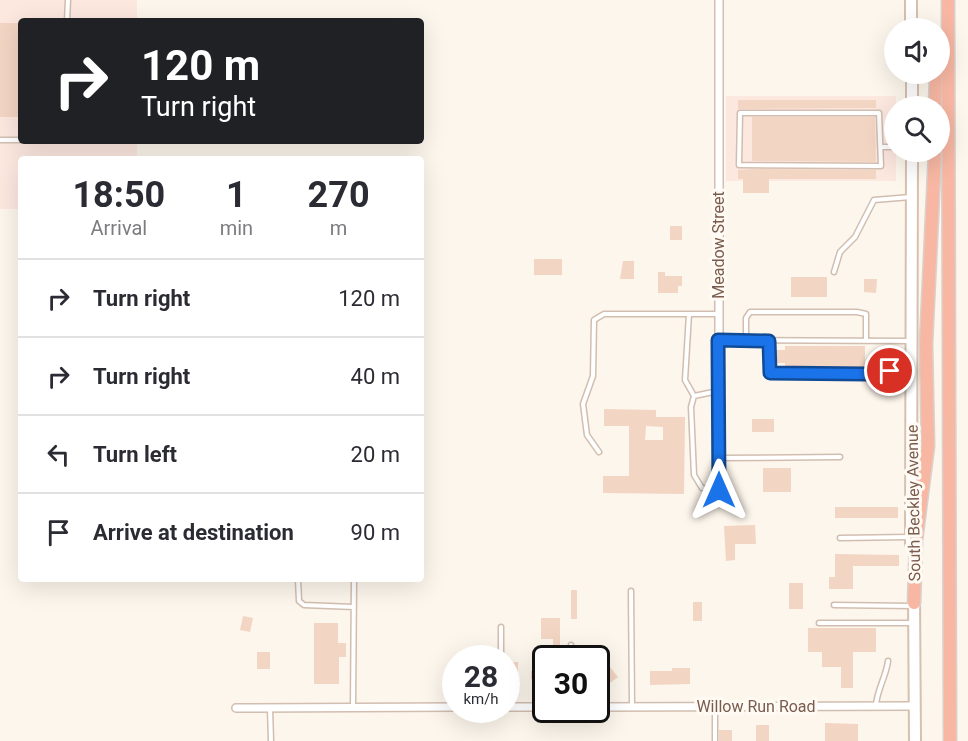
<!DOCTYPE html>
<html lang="en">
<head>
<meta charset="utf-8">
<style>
  :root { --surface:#fff; --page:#f7f7f7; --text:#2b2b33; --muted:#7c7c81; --line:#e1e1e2 }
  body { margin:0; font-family:Roboto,sans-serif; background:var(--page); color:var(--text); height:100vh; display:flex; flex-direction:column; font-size:22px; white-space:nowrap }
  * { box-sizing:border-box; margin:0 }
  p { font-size:20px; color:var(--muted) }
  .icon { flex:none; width:33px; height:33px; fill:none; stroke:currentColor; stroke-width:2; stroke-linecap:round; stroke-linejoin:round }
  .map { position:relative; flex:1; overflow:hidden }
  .drawer { position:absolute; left:18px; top:156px; width:406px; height:426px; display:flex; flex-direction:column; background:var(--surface); border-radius:6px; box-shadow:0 6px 24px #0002 }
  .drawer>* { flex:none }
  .guide { position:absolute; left:18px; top:18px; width:406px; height:126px; border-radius:6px; box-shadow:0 6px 24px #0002; background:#202124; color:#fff; overflow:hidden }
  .fabs { position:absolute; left:884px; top:18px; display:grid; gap:12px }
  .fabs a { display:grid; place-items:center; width:66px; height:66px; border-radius:50%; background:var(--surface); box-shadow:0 6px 24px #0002; font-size:30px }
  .speed { position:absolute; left:442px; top:645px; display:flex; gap:12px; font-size:30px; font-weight:700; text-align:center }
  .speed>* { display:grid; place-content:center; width:78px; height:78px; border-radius:50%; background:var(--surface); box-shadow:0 6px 24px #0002; line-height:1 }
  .speed small { font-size:15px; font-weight:400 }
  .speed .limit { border:3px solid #111; border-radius:9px; background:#fff; color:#111 }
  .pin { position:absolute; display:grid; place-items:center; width:51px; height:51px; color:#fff; margin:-26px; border:3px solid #fff; border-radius:50%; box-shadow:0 2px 6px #0007 }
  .me { position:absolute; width:66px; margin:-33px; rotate:0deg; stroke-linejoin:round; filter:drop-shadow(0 0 4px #0008) }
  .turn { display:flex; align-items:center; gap:21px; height:126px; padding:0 24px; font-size:27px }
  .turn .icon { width:78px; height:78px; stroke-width:2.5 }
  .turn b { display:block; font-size:42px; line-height:51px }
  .eta { display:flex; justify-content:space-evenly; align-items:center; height:102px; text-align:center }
  .eta b { font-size:36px; font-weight:700; line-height:42px }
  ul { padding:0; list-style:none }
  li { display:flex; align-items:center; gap:18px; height:78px; padding:0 24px; border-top:2px solid var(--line) }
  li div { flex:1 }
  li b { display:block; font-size:22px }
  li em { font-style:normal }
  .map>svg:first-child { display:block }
  .commercial { fill:#fde8e0 }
  .building { fill:#f3d5c3; fill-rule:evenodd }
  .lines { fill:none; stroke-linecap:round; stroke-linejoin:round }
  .lane-casing { stroke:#d1beb0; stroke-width:7 }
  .street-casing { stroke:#d1beb0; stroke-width:10 }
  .secondary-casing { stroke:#d6c0b0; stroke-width:14 }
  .highway-casing { stroke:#dad1cd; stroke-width:15 }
  .lane { stroke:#fff; stroke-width:4 }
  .street { stroke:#fff; stroke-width:7 }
  .secondary { stroke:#fff; stroke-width:10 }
  .highway { stroke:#f7b7a3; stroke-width:12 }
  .route-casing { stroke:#114b97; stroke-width:15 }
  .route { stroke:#1a73e8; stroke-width:10 }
  .labels { text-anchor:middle; stroke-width:6; stroke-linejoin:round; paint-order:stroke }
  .street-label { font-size:16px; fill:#7a5c4d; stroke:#fffaf3 }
</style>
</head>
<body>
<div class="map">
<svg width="968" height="741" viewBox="0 0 968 741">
  <rect width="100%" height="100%" fill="#fdf6ec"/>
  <path class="commercial" d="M0,0H137V21H21V141H137V159H21V209H0Z
    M726,96H896V181H726Z"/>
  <path class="building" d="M0,23H21V117H0Z
    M738,100H876V108L738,109Z
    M752,117H875L876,162L752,161Z
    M752,169L876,170V179H769V193H743V179H738V170Z
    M670,226H682V240H670Z
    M534,259H562V275H534Z
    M623,261H634V279H620Z
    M658,272H665V276H682V286H678V293H658Z
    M791,277H827V297H791Z
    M864,279H877L876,293L864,292Z
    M785,346H865V370L785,369V363H774V350H785Z
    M604,409L656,410V417H685L684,494L603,493V476H629V426H604ZM646,426L663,427V440H645Z
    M752,419H774V432H752Z
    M763,468H791V492H763Z
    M835,507H898V518H835Z
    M755,525L756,544H735V560L726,561L724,526Z
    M835,554L899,555V566H853V589H829V577H835Z
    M789,583H803V609H789Z
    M571,590H577V619H571Z
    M693,602H702V621H693Z
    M243,616L253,618L250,632L240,630Z
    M541,618H560V645H566V653H553V639H541Z
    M314,623H338V643H346V657H339V684H314Z
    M808,628H876V652H853V688H841V667H822V652H808Z
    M257,652H270V669H257Z
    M507,662H518V679H507Z
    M610,667L618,677L610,683L602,673Z
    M672,668H690V684L650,685V671H672Z
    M531,671H546V679H531Z
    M825,723L858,724V741H825Z
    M756,725H769V741H756Z
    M719,730H732V741H719Z"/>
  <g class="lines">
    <g class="lane-casing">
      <path id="lane" d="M67,21L68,0
        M740,113H879L881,166L739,165Z
        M0,140H21
        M882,147H894
        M834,272L840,252L855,237L874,200L911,197
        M689,314L685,380L694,396
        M719,340L909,341
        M746,340V318L750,312H857L866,314V341
        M769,341L770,373L867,374L909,368
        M718,391L694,396L691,407L694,475L702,488L719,490
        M599,452L587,435L583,404L593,376L594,320L604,314H718
        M719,458L840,457
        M840,538L910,537
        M298,579L299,601L304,605L354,607
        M631,591L632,707
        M834,605L913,606
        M819,623H914
        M501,627V658
        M571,658V645
        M876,705C877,690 886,677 888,661
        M353,707L354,579
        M715,707V741
        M270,708L271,741"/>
    </g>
    <g class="street-casing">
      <path id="street" d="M719,0V490
        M507,707H546
        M597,707L914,706
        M236,708L456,707"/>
    </g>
    <g class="secondary-casing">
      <path id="secondary" d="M911,0V28
        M912,74V106
        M911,544L912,152
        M914,596L915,741"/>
    </g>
    <g class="highway-casing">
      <path id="highway" d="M948,0L950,741
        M935,106L936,74
        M914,603L916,540L928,446L926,344L935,152"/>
    </g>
    <use href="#lane" class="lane"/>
    <use href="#street" class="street"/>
    <use href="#secondary" class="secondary"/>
    <use href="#highway" class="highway"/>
  </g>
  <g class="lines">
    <g class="route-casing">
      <path id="route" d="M719,490L718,340L769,341L770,373L867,374L890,371"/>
    </g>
    <use href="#route" class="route"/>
  </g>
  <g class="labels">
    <g class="street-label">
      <text transform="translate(718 245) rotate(-90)" y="6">Meadow Street</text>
      <text transform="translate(913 503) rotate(-91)" y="6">South Beckley Avenue</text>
      <text x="756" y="712">Willow Run Road</text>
    </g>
  </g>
</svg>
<div class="fabs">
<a><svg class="icon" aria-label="sound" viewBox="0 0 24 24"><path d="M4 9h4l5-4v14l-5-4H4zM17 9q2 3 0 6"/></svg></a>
<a><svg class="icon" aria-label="search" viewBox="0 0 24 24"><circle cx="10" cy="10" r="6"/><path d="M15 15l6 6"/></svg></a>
</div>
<div class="speed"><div>28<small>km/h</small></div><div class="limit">30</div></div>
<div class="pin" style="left:890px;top:371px;background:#d93025"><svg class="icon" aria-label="arrive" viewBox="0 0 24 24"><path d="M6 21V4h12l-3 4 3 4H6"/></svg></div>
<svg class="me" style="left:719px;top:490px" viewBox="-20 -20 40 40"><path d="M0-17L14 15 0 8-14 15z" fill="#1a73e8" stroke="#fff" stroke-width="4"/></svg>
<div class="guide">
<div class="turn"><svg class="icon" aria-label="right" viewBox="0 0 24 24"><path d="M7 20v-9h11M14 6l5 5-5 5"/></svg><div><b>120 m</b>Turn right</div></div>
</div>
<section class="drawer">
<div class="eta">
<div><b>18:50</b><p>Arrival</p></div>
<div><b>1</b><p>min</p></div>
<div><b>270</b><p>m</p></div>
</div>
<ul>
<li><svg class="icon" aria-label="right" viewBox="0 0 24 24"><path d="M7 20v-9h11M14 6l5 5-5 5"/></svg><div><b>Turn right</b></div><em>120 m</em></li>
<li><svg class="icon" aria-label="right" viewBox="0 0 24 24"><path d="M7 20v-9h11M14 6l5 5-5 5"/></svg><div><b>Turn right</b></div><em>40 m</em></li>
<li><svg class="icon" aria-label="left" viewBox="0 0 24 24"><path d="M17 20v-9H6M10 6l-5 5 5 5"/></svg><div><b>Turn left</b></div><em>20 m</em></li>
<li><svg class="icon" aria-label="arrive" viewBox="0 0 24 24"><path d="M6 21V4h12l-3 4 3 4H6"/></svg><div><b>Arrive at destination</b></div><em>90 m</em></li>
</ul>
</section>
</div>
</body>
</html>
